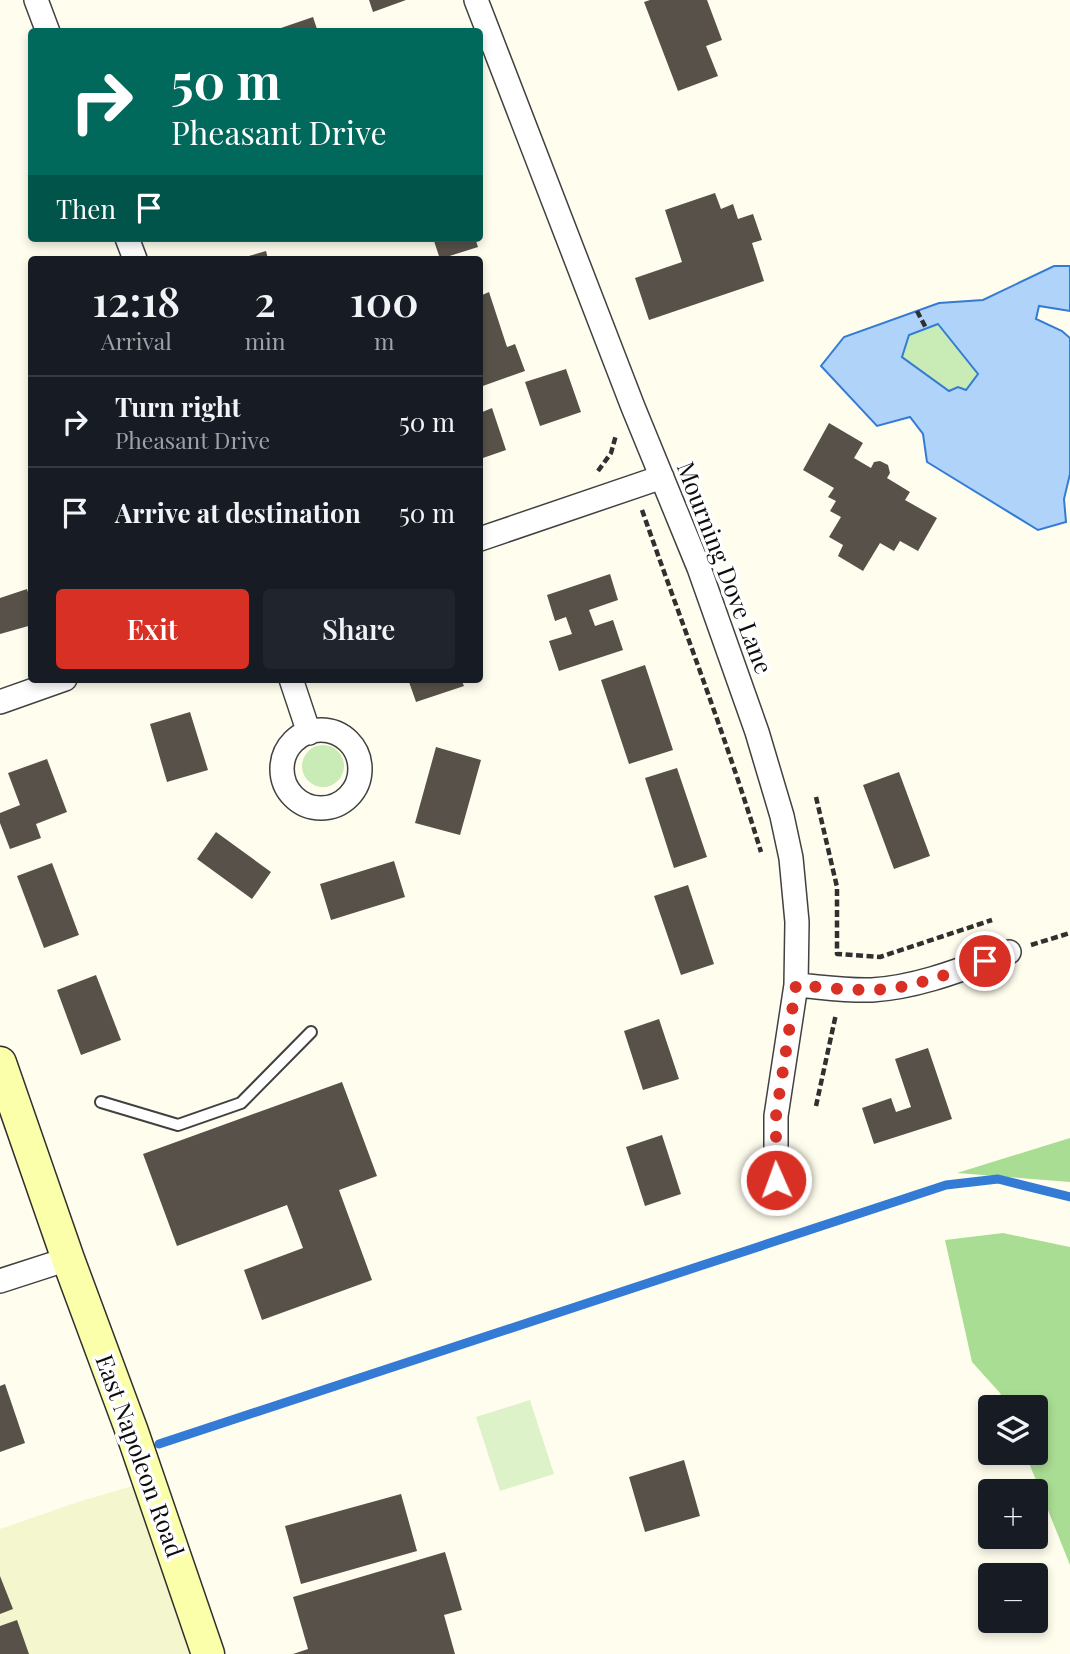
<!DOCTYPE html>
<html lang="en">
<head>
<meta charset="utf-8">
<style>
  :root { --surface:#171b24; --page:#20242c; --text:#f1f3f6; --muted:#9ea1a6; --line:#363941; --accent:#d93025 }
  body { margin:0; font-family:"Playfair Display",serif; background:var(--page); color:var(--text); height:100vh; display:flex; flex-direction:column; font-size:26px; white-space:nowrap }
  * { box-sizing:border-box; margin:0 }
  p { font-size:23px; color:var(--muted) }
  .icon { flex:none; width:38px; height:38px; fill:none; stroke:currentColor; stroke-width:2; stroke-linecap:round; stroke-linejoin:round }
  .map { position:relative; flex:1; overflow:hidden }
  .drawer { position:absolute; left:28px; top:256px; width:455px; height:427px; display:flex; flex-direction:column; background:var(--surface); border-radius:7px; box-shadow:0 4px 10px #0003 }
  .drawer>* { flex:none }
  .banner { position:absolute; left:28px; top:28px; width:455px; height:214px; border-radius:7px; box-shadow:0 4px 10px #0003; background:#00695c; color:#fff; overflow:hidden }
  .tools { position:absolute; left:978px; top:1395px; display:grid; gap:14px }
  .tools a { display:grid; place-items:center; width:70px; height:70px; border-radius:7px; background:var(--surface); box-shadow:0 4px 10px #0003; font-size:35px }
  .pin { position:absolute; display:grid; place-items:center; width:60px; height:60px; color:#fff; margin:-30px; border:4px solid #fff; border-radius:50%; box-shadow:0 2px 7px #0007 }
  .me { position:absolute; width:77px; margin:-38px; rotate:358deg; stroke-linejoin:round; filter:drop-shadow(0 0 5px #0008) }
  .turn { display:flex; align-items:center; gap:24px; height:147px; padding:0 28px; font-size:32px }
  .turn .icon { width:91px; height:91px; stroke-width:2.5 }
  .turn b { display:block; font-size:49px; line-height:60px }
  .then { display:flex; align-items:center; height:66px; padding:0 28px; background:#0003; gap:14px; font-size:26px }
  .eta { display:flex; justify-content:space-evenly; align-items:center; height:119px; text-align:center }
  .eta b { font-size:42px; font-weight:600; line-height:49px }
  .cta { display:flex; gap:14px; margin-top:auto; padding:14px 28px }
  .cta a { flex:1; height:80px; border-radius:7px; background:var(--accent); color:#fff; font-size:28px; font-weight:600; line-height:80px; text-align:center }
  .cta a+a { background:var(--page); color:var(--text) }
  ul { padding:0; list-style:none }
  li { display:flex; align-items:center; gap:21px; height:91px; padding:0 28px; border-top:2px solid var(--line) }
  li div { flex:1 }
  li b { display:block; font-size:26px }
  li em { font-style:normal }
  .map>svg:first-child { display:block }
  .farmland { fill:#f4f6cd }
  .green { fill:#c9ebb6 }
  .forest { fill:#aadd94 }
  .pitch { fill:#ddf2c8 }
  .water { fill:#b0d3f9; stroke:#337bd4; stroke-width:2; fill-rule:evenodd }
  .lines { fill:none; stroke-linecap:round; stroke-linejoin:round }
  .stream { stroke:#337bd4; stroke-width:9 }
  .building { fill:#575149 }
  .lane-casing { stroke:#414141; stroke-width:14 }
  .street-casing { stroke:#414141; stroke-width:26 }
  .secondary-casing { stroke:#303030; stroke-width:35 }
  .path { stroke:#303030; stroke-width:4.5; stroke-dasharray:7 3.5; stroke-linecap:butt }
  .lane { stroke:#fff; stroke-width:10 }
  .street { stroke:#fff; stroke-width:23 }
  .secondary { stroke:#fbffa9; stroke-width:32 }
  .route { stroke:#d93025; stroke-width:12; stroke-dasharray:0 21.6 }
  .labels { text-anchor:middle; stroke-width:7; stroke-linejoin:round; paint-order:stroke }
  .street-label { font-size:24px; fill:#0e0e0e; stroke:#fff }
</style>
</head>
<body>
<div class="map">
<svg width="1070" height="1654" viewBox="0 0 1070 1654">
  <rect width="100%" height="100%" fill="#fffeee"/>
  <path class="farmland" d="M149,1481L208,1654H0V1529L78,1502Z"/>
  <path class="green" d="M938,324L978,374L966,390L949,391L902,357L909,335Z
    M302 766a21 21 0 1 1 42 0a21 21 0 1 1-42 0Z"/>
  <path class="forest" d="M1070,1138V1182L957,1173Z
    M1003,1233L1070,1247V1565L1025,1453L1036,1452V1407H1006L1000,1393L972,1362L945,1240Z"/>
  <path class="pitch" d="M530,1400L554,1474L500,1491L476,1417Z"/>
  <path class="water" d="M1054,266H1070V311L1039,306L1036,319L1062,331L1070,338V474L1064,499L1066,522L1038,530L927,462L923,434L910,417L877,426L821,366L844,337L939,303L983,300ZM938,324L978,374L966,390L958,387L949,391L902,357L909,335Z"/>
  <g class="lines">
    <path class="stream" d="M159,1444L946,1185L998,1179L1070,1197"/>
  </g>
  <path class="building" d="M369,0H406L373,12Z
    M650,0H707L722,40L706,46L718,76L678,91L644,2Z
    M313,17L318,32H279L278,29Z
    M715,193L721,209L733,204L738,219L753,214L762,240L752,243L764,281L649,320L635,278L682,262L665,210Z
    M433,238H475L478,247L440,259Z
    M266,251L268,259H242V258Z
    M489,292L507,347L515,344L525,371L480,387V296Z
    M566,369L581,412L540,426L525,382Z
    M492,408L506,450L480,459V413Z
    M829,423L863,443L854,458L871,468L874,462L880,461L888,465L890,473L887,478L910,492L905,500L937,518L918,551L900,541L894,551L880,543L863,571L838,556L843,545L829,537L841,517L830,511L836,501L828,497L834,488L803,470Z
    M610,574L618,600L589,610L595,626L613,620L623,650L559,671L549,641L572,634L566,617L555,621L547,595Z
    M27,589L32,606V625L0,634V598Z
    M645,665L673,750L629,764L601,680Z
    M408,679H461L464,686L416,702Z
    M190,712L208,770L167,782L150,724Z
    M436,747L481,760L460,835L415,823Z
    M47,759L67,812L36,824L41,838L10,849L0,823V813L20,805L8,773Z
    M677,768L707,857L674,868L645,778Z
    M899,772L930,856L894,869L863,785Z
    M216,832L271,872L252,899L197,859Z
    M394,861L405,897L331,920L320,884Z
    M52,863L79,935L44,948L17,876Z
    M688,885L714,964L681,975L654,896Z
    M96,975L121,1040L81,1055L57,990Z
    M659,1019L679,1079L643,1090L624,1031Z
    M928,1048L952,1119L874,1144L862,1108L891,1098L896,1112L911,1107L895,1059Z
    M342,1082L377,1176L339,1190L372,1280L262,1320L244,1270L303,1248L287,1205L177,1246L143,1154Z
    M662,1135L681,1194L645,1206L626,1147Z
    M5,1384L25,1443L0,1452V1386Z
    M684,1460L700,1516L645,1532L629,1477Z
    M401,1494L417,1551L301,1584L285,1526Z
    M445,1552L462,1610L444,1615L455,1654H293L308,1649L293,1597Z
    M0,1576L13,1609L0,1614Z
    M17,1620L29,1654H0V1626Z"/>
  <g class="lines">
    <g class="lane-casing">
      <path id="lane" d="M101,1102L178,1125L241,1103L311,1032"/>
    </g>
    <g class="street-casing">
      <path id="street" d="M36,0L48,32
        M476,0L633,407L699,568L757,732L782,816L791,858L797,922L796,985L776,1116V1180
        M127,238L135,259
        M480,539L662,477
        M291,679L309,733
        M0,702L65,679
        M282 769a39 39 0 1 1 78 0a39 39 0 1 1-78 0Z
        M796,985C821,987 847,991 872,990C920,987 965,968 1009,952
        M0,1281L68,1259"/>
    </g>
    <g class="secondary-casing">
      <path id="secondary" d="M0,1063L68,1259L131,1429L208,1654"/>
    </g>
    <path class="path" d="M917,311L926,328
      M598,471L611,453L616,435
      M642,510C682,624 726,737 761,852
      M816,797L837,887V954L880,957L992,920
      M1031,945L1070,933
      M816,1106L836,1014"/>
    <use href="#lane" class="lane"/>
    <use href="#street" class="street"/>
    <use href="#secondary" class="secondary"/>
  </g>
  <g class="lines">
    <path class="route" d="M776,1180V1116L796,985C820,987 844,990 868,990C908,990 948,974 985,961"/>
  </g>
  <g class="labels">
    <g class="street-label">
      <text transform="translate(724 568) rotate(69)" y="8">Mourning Dove Lane</text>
      <text transform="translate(139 1456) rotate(70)" y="8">East Napoleon Road</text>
    </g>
  </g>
</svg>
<div class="tools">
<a><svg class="icon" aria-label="layers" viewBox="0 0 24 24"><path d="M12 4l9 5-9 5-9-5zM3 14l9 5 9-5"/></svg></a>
<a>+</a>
<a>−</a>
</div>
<div class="pin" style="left:985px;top:961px;background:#d93025"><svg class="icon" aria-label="arrive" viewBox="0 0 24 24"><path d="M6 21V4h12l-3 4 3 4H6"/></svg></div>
<svg class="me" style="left:776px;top:1180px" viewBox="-20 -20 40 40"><circle r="17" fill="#d93025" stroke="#fff" stroke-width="3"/><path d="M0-11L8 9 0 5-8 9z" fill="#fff"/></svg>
<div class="banner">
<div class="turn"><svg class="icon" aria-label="right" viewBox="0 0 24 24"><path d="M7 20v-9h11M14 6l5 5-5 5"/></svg><div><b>50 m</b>Pheasant Drive</div></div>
<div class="then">Then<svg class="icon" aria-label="arrive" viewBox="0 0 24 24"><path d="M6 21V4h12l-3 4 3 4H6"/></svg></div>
</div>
<section class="drawer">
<div class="eta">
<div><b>12:18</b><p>Arrival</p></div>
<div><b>2</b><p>min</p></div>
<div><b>100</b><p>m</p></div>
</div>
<ul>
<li><svg class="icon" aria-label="right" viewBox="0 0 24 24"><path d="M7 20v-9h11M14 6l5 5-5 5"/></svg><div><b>Turn right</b><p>Pheasant Drive</p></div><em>50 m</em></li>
<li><svg class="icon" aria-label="arrive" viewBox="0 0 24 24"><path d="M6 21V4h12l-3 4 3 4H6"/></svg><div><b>Arrive at destination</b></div><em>50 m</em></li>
</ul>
<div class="cta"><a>Exit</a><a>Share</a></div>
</section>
</div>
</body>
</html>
